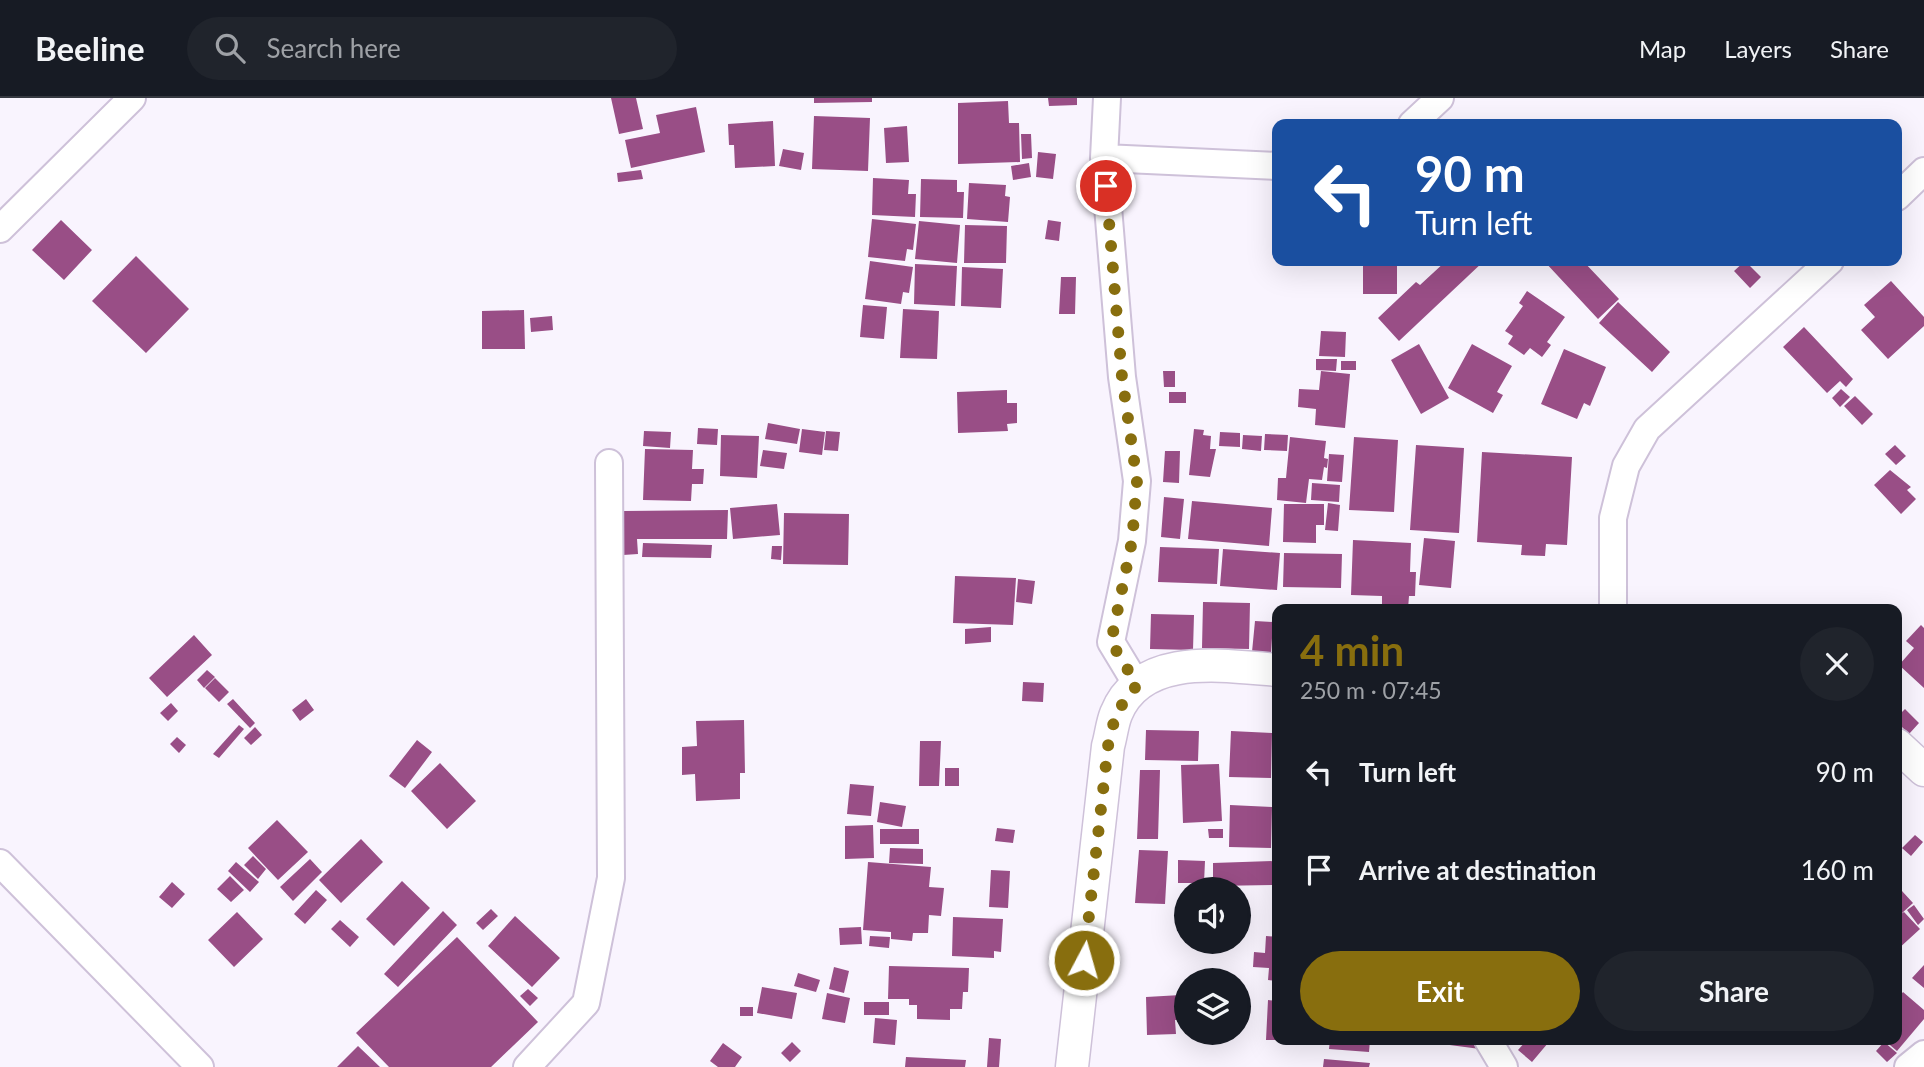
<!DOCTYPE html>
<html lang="en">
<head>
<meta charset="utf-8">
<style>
  :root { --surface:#171b24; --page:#20242c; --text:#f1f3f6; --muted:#9ea1a6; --line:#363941; --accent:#886e0e }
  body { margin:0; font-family:Lato,sans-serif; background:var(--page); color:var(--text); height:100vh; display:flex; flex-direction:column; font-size:26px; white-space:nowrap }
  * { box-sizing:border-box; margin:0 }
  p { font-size:23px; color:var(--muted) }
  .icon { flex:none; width:38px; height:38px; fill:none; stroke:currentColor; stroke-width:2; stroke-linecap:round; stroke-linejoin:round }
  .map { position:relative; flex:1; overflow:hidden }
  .sheet { position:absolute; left:1272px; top:506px; width:630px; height:441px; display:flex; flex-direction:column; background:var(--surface); border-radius:14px; box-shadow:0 7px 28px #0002 }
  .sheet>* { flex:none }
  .guide { position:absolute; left:1272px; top:21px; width:630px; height:147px; border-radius:14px; box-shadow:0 7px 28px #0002; background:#1a4fa0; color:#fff; overflow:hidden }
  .tools { position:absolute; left:1174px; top:779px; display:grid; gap:14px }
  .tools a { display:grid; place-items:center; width:77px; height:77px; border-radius:50%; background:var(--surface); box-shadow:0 7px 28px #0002; font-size:35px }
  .pin { position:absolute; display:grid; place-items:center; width:60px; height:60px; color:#fff; margin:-30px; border:4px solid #fff; border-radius:50%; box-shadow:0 2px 7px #0007 }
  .me { position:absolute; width:77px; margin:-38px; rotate:6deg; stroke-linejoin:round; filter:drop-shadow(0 0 5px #0008) }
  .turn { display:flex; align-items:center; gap:24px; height:147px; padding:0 28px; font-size:32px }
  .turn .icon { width:91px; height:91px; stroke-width:2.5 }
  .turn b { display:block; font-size:49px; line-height:60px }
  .round { display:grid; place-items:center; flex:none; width:74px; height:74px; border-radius:37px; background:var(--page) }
  .head { display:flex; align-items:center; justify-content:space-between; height:119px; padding:0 28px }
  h1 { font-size:42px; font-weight:700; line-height:52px; color:var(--accent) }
  .button { display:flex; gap:14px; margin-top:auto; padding:14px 28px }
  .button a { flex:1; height:80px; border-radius:42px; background:var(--accent); color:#fff; font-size:28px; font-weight:700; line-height:80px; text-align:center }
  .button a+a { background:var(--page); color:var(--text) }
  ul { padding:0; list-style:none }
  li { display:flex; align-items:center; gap:21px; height:98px; padding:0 28px }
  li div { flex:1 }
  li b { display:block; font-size:26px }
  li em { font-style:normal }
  header { display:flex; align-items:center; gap:42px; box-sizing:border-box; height:98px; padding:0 35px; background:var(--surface); border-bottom:2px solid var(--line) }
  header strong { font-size:33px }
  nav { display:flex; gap:38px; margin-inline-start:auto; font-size:24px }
  .search { width:490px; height:63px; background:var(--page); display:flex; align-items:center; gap:18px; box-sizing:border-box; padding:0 24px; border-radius:38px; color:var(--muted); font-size:26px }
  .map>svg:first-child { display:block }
  .building { fill:#994e86 }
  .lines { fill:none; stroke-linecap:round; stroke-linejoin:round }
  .minor-casing { stroke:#cec1d9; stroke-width:30 }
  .tertiary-casing { stroke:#cec1d9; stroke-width:35 }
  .minor { stroke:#fff; stroke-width:26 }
  .tertiary { stroke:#fff; stroke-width:32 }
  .route { stroke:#886e0e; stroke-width:12; stroke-dasharray:0 21.6 }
</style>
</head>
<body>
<header>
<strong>Beeline</strong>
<div class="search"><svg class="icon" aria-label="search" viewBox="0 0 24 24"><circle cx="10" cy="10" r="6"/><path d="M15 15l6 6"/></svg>Search here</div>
<nav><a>Map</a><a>Layers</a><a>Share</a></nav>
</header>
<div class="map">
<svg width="1924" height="969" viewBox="0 0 1924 969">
  <rect width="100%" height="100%" fill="#f9f4fe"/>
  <path class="building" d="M611,0H636L643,31L619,36Z
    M814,0H872V4L814,5Z
    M1048,0H1077V7L1049,8Z
    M1008,3L1009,25H1019L1020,64L958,66V5Z
    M696,9L705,54L631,70L625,42L660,35L656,17Z
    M814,18L870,20L868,73L812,71Z
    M773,23L775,68L735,70L734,47H729L728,26Z
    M907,28L909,64L886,65L884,30Z
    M1021,36H1031L1032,60L1022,61Z
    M783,51L804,55L801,72L779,68Z
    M1038,54L1056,56L1053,81L1036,79Z
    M1029,65L1031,79L1013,82L1011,68Z
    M641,72L643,81L618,84L617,75Z
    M873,80L909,82L908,96H916L915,119L872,117Z
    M921,81L957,82V94H964L963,120L920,119Z
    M969,85L1006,87L1005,98L1010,99L1008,124L967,121Z
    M872,121L916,126L913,152L907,151L905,163L868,159Z
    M61,122L92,152L64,182L32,152Z
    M1048,122L1061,124L1059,143L1045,141Z
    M919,123L960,127L957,165L915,161Z
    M965,127L1007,128L1006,165H964Z
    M136,158L189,211L146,255L92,203Z
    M870,163L913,169L909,195L903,194L901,206L865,201Z
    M1363,163H1397V196H1363Z
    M1446,163H1484L1399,243L1378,220L1416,184L1420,187Z
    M1544,163H1583L1619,201L1598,221Z
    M1745,163L1761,179L1750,190L1734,173Z
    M915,166L957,168L955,208L914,206Z
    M962,169L1003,171L1001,210L961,208Z
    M1061,179H1076L1075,216H1059Z
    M1891,183L1924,219V228L1888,261L1861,232L1875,219L1864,207Z
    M1527,193L1565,219L1547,244L1551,247L1542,259L1530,250L1524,257L1508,246L1513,238L1505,233L1523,208L1519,205Z
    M1618,204L1670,254L1652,274L1599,225Z
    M863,207L887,209L884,241L860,239Z
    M903,211L939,213L937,261L900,260Z
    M524,212L525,251H482V213Z
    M552,218L553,232L531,234L530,220Z
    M1804,229L1853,281L1846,289L1840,283L1827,295L1783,249Z
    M1321,233L1346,234L1345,259L1319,258Z
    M1419,246L1449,300L1421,316L1391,262Z
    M1472,246L1512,268L1497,294L1503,297L1493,315L1448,290Z
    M1564,251L1606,269L1590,308L1584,305L1577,321L1541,306Z
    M1316,261H1337L1336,273L1316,272Z
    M1341,263H1356V272H1341Z
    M1163,273H1175V289H1164Z
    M1321,273L1350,276L1345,330L1315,327L1316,311L1298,309L1299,291L1319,292Z
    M1841,291L1850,299L1840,309L1832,300Z
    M1007,292V305H1017V325L1007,326L1008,333L958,335L957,294Z
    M1169,294H1186V305H1169Z
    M1855,298L1873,316L1862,327L1844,308Z
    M768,325L800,331L797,346L765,341Z
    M698,330L718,331L717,347L697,346Z
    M802,331L825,334L822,357L799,354Z
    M1194,331L1204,332L1203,337L1211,338L1210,351H1216L1210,379L1189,377Z
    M644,333L671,334L670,350L643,348Z
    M826,333L840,334L838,353L824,352Z
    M1220,334L1240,335V349L1219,348Z
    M1265,336L1288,337L1287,353L1264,352Z
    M721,337L759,338L757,380L720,378Z
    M1243,337L1262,338L1261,353L1242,351Z
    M1290,339L1326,343L1324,360L1328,361L1327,370L1324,369L1322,382L1309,381L1306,405L1277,402L1278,380H1286Z
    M1354,339L1398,342L1394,414L1349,412Z
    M1416,347L1464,350L1459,435L1410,432Z
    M1895,347L1906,358L1896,367L1885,356Z
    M645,351L693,352L692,371H704L703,386H692L691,403L643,402Z
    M763,352L787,355L784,371L760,368Z
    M1165,353H1180L1179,385L1163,384Z
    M1482,354L1572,359L1567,447L1546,446L1545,458L1521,457L1522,447L1477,444Z
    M1329,356L1344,357L1342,384L1327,383Z
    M1890,372L1911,389L1907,392L1916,401L1901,416L1874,387Z
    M1312,385L1340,387L1339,404L1311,402Z
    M1164,399L1184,401L1180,441L1161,439Z
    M1192,403L1272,410L1269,448L1188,441Z
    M1328,405L1340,407L1338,433L1325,432Z
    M777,406L780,437L733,441L730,410Z
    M1284,406H1324V427H1316V445L1283,444Z
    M728,412L727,441H637L638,456L623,457L624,413Z
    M784,415L849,416L848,467L783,466Z
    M1424,440L1455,443L1451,490L1419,487Z
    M1353,442L1411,445L1410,474H1416L1415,498H1409L1408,511H1382V498L1351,497Z
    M643,445L712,447L711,460L642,459Z
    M772,448H782L781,462L771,461Z
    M1160,449L1219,451L1217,486L1158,484Z
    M1223,451L1280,455L1277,492L1220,488Z
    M1284,455L1342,456L1341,490L1283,489Z
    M955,478L1016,480L1013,527L953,525Z
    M1018,481L1035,483L1032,506L1016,504Z
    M1203,504L1250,505L1249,551L1202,550Z
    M1151,516L1194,517L1193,552L1150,551Z
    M1255,523L1273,524L1271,556L1252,554Z
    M1921,527L1924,530V590L1899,567L1914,550L1906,543Z
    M991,529V544L965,546V531Z
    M194,537L212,557L167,599L149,580Z
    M207,572L215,579L204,590L197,582Z
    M215,580L229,594L219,604L205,590Z
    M1023,584L1044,585L1043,604L1022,603Z
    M233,601L255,625L250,630L227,606Z
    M306,601L314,612L300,623L292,612Z
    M171,605L178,613L168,623L160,615Z
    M1905,611L1919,625L1909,636L1897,624V619Z
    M744,622L745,675H740V701L696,703L695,676L682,677V649L697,648L696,623Z
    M239,627L244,631L219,660L213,656Z
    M255,629L262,637L251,647L244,640Z
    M1146,632L1199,633L1198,663L1145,662Z
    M1231,633L1272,635L1271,680L1229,679Z
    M177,639L186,647L179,655L170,646Z
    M417,642L432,654L405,690L389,678Z
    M920,643H941L939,688H919Z
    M440,665L476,703L447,731L411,693Z
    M1219,666L1222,723L1183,725L1181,667Z
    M945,670H959V688H945Z
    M1140,672H1160L1158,741H1137Z
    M850,686L874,688L871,718L847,716Z
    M880,704L906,708L902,729L877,724Z
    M1230,707L1272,709L1271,750L1229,749Z
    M277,722L308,754L278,782L248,750Z
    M873,727L874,760L845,761V728Z
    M997,730L1015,732L1013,745L995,743Z
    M880,731H919V746H880Z
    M1208,731H1223V740H1209Z
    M1915,737L1923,744L1911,758L1902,750Z
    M361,741L383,764L341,805L319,782Z
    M890,750L923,751V766L889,765Z
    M1139,752L1168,753L1165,806L1135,805Z
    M253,758L266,771L258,781L244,767Z
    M310,761L322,774L293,803L280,789Z
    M1178,762L1205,763L1204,785H1178Z
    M1275,763V787L1213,788V765Z
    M236,764L259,784L250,794L228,773Z
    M868,764L931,769L929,789L944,790L941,818L929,817L928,835H913L912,843L891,841V834L863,832Z
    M991,772L1010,773L1008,810L989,809Z
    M230,778L244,792L231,804L217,791Z
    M402,783L430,810L394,848L366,821Z
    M172,784L185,796L172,810L159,799Z
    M316,792L327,802L305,826L294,816Z
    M1902,793L1913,805L1901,816L1904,814L1920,831L1897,852V797Z
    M1914,807L1924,821L1918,827L1907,812Z
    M491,811L498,818L483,832L476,825Z
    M443,813L457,827L398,889L384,876Z
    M237,814L263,841L234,869L208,842Z
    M515,818L560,860L532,889L488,848Z
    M953,819L1003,821L1001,854L994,853V860L952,858Z
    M340,822L359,839L350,849L331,831Z
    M861,829L862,846L840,847L839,830Z
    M870,838L890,839L889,850L869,848Z
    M1266,838L1278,839V883L1268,882L1269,870L1253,869L1254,854L1265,855Z
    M457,839L538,924L491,969H389L356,935Z
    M1924,867V890L1912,880Z
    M889,868L969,870L968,894H963L962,911H950V922L917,921V907H909V901H888Z
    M834,869L849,873L844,895L829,891Z
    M798,875L820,882L816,894L794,888Z
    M762,889L797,895L792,921L757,915Z
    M528,891L538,900L530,908L520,898Z
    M1903,894L1924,912V921L1897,953L1884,942H1897V901Z
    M827,895L850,900L845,925L822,921Z
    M1181,897V905H1184L1185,922H1175L1176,936L1147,937L1146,899Z
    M1268,902L1278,903V942H1266Z
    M864,904H889V917H864Z
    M740,909H753V918H740Z
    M875,920L897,922L895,947L873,945Z
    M1207,934H1234L1233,940L1206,939Z
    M989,940L1001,941L999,969H987Z
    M1330,942H1370L1369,954L1329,951Z
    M1443,942H1482L1480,951L1442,946Z
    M1527,942H1544L1548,945L1532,964L1518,952Z
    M792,944L801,953L790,964L781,955Z
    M1884,944L1897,955L1887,964L1876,953Z
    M723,945L742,959L735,969H718L710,963Z
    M358,948L380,969H337Z
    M906,959L966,962L965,969H905Z
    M1324,961L1370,965L1369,969H1323Z"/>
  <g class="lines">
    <g class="minor-casing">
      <path id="minor" d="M1107,0L1104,60L1122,279L1137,383L1132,443L1111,544L1137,587
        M1412,26L1440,0
        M1104,60L1278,68
        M1897,99L1924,73
        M0,131L132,0
        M1613,511V420L1626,368L1647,331L1830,163
        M0,765L200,969
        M1488,942L1504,969
        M527,969L586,905L611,780L609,365
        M1908,969L1924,956"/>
    </g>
    <g class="tertiary-casing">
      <path id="tertiary" d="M1897,647L1924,672
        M1072,969L1108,648C1111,638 1112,626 1116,616C1141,553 1225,568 1278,572"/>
    </g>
    <use href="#minor" class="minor"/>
    <use href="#tertiary" class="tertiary"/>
  </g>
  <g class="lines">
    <path class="route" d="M1084,862L1108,648L1116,615L1137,587L1111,544L1132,443L1137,383L1122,279L1106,88"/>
  </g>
</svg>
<div class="tools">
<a><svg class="icon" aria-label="sound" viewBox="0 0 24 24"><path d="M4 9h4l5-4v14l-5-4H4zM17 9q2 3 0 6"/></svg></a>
<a><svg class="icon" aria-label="layers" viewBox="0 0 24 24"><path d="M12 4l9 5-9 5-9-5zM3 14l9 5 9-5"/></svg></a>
</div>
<div class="pin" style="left:1106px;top:88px;background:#d93025"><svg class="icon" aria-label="arrive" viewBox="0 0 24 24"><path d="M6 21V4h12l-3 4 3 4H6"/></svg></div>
<svg class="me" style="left:1084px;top:862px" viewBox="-20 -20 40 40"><circle r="17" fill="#886e0e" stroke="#fff" stroke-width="3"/><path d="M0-11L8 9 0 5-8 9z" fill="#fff"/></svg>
<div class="guide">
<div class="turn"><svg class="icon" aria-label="left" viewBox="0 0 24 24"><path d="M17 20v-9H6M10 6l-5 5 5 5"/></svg><div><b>90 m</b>Turn left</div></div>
</div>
<section class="sheet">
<div class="head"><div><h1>4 min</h1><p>250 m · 07:45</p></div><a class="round"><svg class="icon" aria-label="close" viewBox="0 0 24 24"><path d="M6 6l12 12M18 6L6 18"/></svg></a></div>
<ul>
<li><svg class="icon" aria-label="left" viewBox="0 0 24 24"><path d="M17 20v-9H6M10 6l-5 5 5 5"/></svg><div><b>Turn left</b></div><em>90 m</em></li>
<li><svg class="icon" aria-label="arrive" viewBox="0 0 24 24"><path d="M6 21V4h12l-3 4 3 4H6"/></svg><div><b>Arrive at destination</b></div><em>160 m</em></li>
</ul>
<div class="button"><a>Exit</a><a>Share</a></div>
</section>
</div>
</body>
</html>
